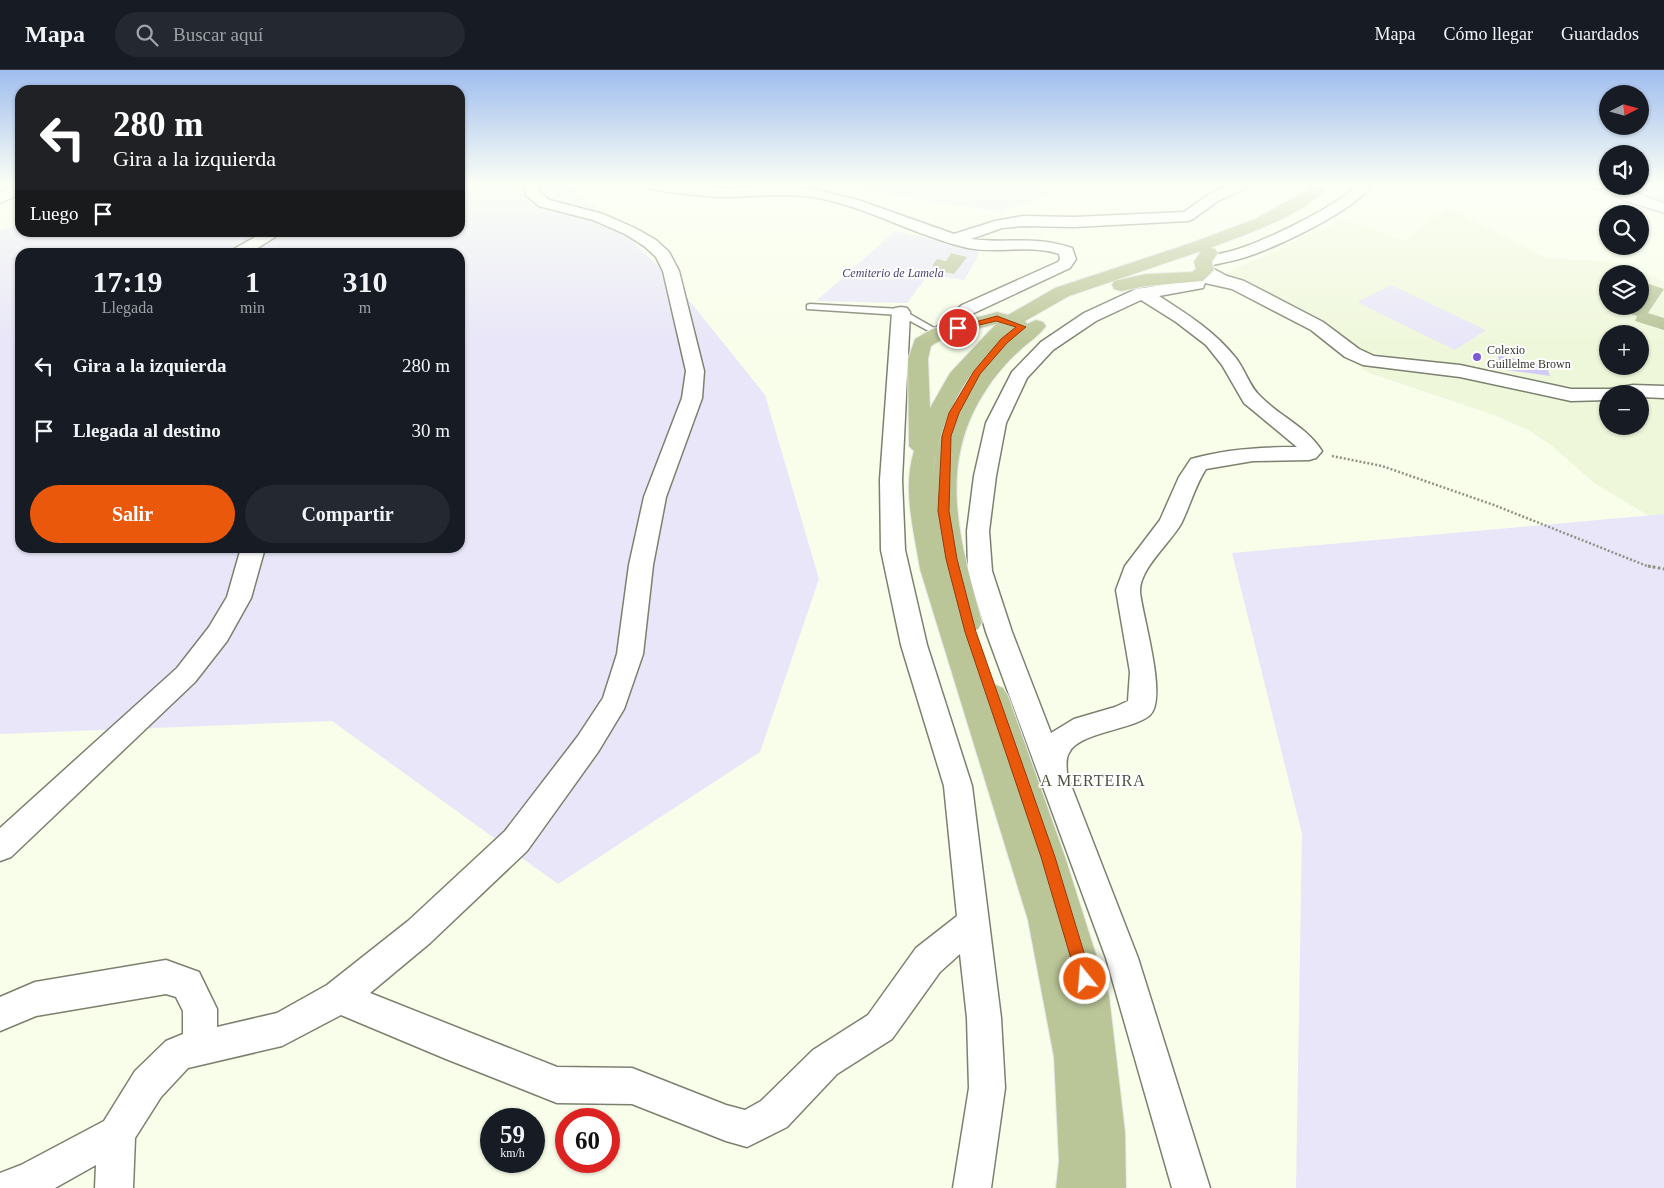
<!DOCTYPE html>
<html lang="es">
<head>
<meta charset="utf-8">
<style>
  :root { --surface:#171b24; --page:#242831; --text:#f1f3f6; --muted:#9ea1a6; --line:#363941; --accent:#ea580c }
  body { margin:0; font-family:Georgia,serif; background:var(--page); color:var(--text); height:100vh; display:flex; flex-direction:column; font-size:19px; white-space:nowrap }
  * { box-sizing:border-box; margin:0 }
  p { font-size:16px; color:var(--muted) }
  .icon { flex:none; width:28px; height:28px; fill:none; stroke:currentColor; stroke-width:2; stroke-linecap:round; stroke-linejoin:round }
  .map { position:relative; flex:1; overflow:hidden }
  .panel { position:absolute; left:15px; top:178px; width:450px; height:305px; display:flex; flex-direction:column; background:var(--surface); border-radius:15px; box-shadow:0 1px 4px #0004 }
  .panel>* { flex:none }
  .hud { position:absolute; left:15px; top:15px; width:450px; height:152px; border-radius:15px; box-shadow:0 1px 4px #0004; background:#202124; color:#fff; overflow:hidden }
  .needle { width:32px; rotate:84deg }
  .controls { position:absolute; left:1599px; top:15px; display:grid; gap:10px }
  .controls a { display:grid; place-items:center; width:50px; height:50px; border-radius:50%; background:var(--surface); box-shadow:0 1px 4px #0004; font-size:25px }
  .speed { position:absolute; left:480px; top:1038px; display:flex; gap:10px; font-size:25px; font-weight:700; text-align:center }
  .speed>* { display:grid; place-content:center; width:65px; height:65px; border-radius:50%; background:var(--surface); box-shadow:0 1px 4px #0004; line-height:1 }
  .speed small { font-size:12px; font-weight:400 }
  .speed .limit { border:8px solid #d22; background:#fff; color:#111 }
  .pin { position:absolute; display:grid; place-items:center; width:42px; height:42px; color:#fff; margin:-21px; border:2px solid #fff; border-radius:50%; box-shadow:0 1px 5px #0007 }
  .me { position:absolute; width:55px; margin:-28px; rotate:343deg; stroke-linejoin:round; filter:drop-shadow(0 0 4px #0008) }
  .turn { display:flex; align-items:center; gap:18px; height:105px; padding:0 15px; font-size:22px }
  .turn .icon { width:65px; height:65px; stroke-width:2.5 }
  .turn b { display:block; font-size:35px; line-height:42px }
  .then { display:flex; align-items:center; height:48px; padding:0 15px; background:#0003; gap:10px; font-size:19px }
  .eta { display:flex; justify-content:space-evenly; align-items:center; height:85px; text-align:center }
  .eta b { font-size:30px; font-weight:700; line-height:35px }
  .primary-button { display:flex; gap:10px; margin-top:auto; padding:10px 15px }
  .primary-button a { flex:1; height:58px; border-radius:30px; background:var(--accent); color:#fff; font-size:20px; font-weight:700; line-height:58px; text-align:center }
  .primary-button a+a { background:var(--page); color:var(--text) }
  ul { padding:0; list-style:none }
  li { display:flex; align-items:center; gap:15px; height:65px; padding:0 15px }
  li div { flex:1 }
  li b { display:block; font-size:19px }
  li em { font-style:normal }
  header { display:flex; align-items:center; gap:30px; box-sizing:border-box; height:70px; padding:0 25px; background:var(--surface); border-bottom:1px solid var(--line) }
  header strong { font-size:24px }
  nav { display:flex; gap:28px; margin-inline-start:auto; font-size:18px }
  .search { width:350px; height:45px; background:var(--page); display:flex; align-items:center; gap:12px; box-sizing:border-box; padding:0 18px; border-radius:28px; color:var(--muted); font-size:19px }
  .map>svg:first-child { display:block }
  .built { fill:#eff7db; fill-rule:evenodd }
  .green { fill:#e8e6f8; fill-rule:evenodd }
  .water { fill:#d2cbf7 }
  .building { fill:#b7c398 }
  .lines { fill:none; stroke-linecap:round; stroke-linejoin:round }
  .service-casing { stroke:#7c816f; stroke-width:3 }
  .minor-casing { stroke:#7c816f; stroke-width:3 }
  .tertiary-casing { stroke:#7c816f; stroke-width:2 }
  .primary-casing { stroke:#e7e7e6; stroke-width:2 }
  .path-far1 { stroke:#8f9386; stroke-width:2.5; stroke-dasharray:2 2; stroke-linecap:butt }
  .path { stroke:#8f9386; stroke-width:3; stroke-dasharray:2.5 2.5; stroke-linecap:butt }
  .service { fill:#fff; fill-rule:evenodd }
  .minor { fill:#fff; fill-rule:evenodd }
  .tertiary { fill:#fff; fill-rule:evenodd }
  .primary { fill:#bbc698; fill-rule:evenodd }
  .route { fill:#ea580c; stroke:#983908 }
  .poi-dot { fill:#7d5cd6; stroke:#fff; stroke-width:2 }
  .labels { text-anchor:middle; stroke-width:4; stroke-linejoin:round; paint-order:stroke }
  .far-park-label { font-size:12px; font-style:italic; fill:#4a3e74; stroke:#fff }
  .far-poi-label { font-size:12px; fill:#33352d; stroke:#fff; text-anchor:start }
  .neighbourhood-label { font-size:16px; letter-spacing:1px; fill:#4d5241; stroke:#fff }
</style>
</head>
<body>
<header>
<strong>Mapa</strong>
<div class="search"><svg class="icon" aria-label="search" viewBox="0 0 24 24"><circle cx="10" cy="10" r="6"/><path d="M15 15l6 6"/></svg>Buscar aquí</div>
<nav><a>Mapa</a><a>Cómo llegar</a><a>Guardados</a></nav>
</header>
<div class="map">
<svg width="1664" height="1118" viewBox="0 0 1664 1118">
  <rect width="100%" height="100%" fill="#f8feea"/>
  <path class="built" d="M1447,137L1546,188L1605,191L1654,206L1664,213V455L1594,413L1552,376L1530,361L1494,345L1369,303L1334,278L1316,254L1221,205L1293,173L1306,165L1324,160L1335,153L1336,147L1405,171ZM1608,204H1640V236H1608ZM1608,264H1640V296H1608ZM1608,324H1640V356H1608Z"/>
  <path class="green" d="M460,115H572L673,210L765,325L819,509L760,682L558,814L332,651L0,664V160L20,155V162H460ZM20,182H460V478H20Z
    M829,115H1043L1048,125L1001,142Z
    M1664,115V138L1626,116Z
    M895,161L979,180L976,190L964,210L928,205L907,233L816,231ZM951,183L967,187L954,204L936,200L938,197L933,195L937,189L946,191Z
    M1391,215L1486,260L1455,280L1357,232Z
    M1664,444V1118H1296L1302,764L1232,483Z"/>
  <path class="water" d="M1498,285L1547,296L1550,306L1500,299Z"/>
  <path class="building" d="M951,183L967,187L954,204L935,200L938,197L932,196L937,189L946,191Z
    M1640,211L1664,219L1648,243L1664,248V260L1635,251L1637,246L1611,238L1612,236H1640Z"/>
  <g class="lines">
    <g class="service-casing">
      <path id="service" d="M810,234L901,239L943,263L939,266L936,265L899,245L807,239V235Z"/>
    </g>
    <g class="minor-casing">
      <path id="minor" d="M14,115H20V124L0,133V123Z
        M524,115H538V121L549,130L603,144L635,158L656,170L669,182L679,201L704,301L702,328L666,427L653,495L643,584L624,639L598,682L527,781L430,873L370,923L557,997L632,998L726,1035L745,1040L761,1031L813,980L868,945L916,878L957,846L944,716L901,575L881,480L880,410L892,242L895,238L901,237L907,238L910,242L902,410L905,480L927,575L972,716L1001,948L1005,1018L991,1118H953L969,1018L967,948L960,884L940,902L892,969L837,1004L787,1057L747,1077L726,1071L632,1034L557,1033L446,989L341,945L282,976L188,998L161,1027L135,1068L133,1118H95L96,1095L55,1118H0V1103L21,1095L104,1051L135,1001L166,971L183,964V941L176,927L166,924L36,946L0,961V927L35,912L166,890L199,902L217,939V957L277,943L327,915L408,851L505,761L578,666L603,628L617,584L629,495L644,427L682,328L686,301L663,201L656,187L644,176L625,164L593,150L539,136L526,125Z
        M643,115L730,118L790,116L813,119L858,130L954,164L995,151L1023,146L1074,147L1184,142L1208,125L1229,115H1248L1246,118L1218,131L1193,149L1188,151L1074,157L1023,156L1002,158L971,169C1008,174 1034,165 1072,178L1076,189L1070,198L974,243L945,267L939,268L933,267L930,263L962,235L1058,192L1060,189L1059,184C1029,174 998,184 968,178C915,166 867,136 813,127C785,123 757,126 729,127C703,127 676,123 650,119Z
        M1357,115H1372C1354,141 1277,177 1246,187C1234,191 1220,193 1208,196L1227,206L1244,211L1323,252L1359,279L1374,286L1460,295L1571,319H1610L1633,315L1664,316V328L1640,327V324H1608V330L1571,331L1460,307L1363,295L1345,287L1311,260L1232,219L1205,213L1203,218L1159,226C1187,244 1214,261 1235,287C1245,299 1249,316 1260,326C1279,346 1307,357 1322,381L1316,388L1309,390L1253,391L1206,399C1195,416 1190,436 1181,454C1170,473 1139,499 1140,522C1142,545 1168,628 1150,645C1134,660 1078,662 1069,683C1065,689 1067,698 1067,705L1138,888L1210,1118H1172L1106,888L986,562L968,501L967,461L974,406L986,353L1012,302L1041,272L1084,243L1136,219L1189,211L1191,203L1198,202L1197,200L1200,196L1195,192L1197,189C1210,185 1223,184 1235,180C1265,171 1336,137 1357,115ZM1141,230L1176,252L1206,275L1222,295L1244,333L1297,377C1261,377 1226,379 1191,389L1179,407L1160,450L1125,496L1116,520L1130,602L1128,631L1115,637L1074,649L1051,663L1012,562L992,501L989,461L996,406L1006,353L1027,308L1053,280L1096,251Z
        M264,162H283L251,182H232L234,179Z
        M241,478H265L251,528L227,571L195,612L11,787L0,791V758L177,598L209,557L227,527Z"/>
    </g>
    <g class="tertiary-casing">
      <path id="tertiary" d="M1592,115L1617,116L1664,133V143L1626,131L1594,118Z"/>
    </g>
    <g class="primary-casing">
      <path id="primary" d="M1311,115H1329C1310,143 1242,166 1210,178L1215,179L1218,183L1212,192L1214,200L1203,211L1146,216L1121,221L1114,219L1112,215L1114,211L1146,204L1192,202L1196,199L1194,192L1201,181L1069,226L1025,251L1027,254L1036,250L1043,252L1046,256C1039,266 1027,273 1018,282C1007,292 994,307 986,320C936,395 960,472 982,552L978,559L967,562L985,617L993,614L1003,618L1008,626L1065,787L1109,926L1125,1062L1126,1118H1056L1059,1091L1054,987L1028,850L920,499C914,461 902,419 914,381L909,376L908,289L915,269L932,259L990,244L997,242L1008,245L1055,218L1194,172L1255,149L1303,123ZM996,254L950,303L930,338L928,289L931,276L946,267ZM1013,260L1018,261C979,294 935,352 933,406C933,393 936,383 939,372C953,324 976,292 1013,260Z"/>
    </g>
    <path class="path-far1" d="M1332,386L1382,396L1494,435L1647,496L1655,497"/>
    <path class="path" d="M1648,496L1664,499"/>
    <use href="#service" class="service"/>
    <use href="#minor" class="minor"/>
    <use href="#tertiary" class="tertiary"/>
    <use href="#primary" class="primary"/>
  </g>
  <linearGradient id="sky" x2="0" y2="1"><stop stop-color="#9fbdee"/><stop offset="0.42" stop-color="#fcfff6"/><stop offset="1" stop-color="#fcfff6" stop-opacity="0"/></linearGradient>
  <rect width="1664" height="272" fill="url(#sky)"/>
  <path class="route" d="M997,246L1026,257L1007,273L980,304L959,343L951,366L949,441L957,489L976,562L1055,787L1092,909L1090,914L1085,916L1079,914L1077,909L1041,787L965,562L946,489L938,441L942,366L949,343L974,301L1001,269L1016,257L996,251L958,260L954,258Z"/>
  <circle class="poi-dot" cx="1477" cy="287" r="5"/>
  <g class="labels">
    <g class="far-park-label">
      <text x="893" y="207">Cemiterio de Lamela</text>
    </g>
    <g class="far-poi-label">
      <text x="1487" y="284">Colexio<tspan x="1487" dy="14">Guillelme Brown</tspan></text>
    </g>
    <g class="neighbourhood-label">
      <text x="1093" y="716">A MERTEIRA</text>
    </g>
  </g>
</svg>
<div class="controls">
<a><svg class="needle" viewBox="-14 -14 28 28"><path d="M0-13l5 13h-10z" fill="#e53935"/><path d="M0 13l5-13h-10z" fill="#9ea1a6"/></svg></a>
<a><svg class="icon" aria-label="sound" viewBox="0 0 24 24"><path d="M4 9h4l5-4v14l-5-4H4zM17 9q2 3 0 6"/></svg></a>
<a><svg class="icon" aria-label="search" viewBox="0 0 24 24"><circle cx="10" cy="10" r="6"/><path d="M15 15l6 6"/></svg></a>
<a><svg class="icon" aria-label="layers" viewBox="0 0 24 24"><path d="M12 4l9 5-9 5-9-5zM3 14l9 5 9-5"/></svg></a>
<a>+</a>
<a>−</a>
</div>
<div class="speed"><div>59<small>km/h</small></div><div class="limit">60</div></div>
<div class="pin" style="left:958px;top:258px;background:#d93025"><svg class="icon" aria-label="arrive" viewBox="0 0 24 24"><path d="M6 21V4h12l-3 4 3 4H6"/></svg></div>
<svg class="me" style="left:1085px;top:909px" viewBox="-20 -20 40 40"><circle r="17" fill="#ea580c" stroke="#fff" stroke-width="3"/><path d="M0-11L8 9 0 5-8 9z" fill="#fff"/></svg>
<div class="hud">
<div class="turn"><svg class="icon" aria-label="left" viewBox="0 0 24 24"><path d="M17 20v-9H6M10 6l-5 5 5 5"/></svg><div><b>280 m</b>Gira a la izquierda</div></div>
<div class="then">Luego<svg class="icon" aria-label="arrive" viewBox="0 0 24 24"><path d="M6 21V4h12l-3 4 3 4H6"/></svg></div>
</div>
<section class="panel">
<div class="eta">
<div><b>17:19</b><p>Llegada</p></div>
<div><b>1</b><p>min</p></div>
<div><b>310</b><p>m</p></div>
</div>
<ul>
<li><svg class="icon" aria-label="left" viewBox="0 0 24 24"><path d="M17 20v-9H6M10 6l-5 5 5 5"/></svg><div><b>Gira a la izquierda</b></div><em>280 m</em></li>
<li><svg class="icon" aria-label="arrive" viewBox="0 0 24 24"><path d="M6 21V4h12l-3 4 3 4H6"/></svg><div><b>Llegada al destino</b></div><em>30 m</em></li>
</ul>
<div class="primary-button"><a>Salir</a><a>Compartir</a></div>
</section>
</div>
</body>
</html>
